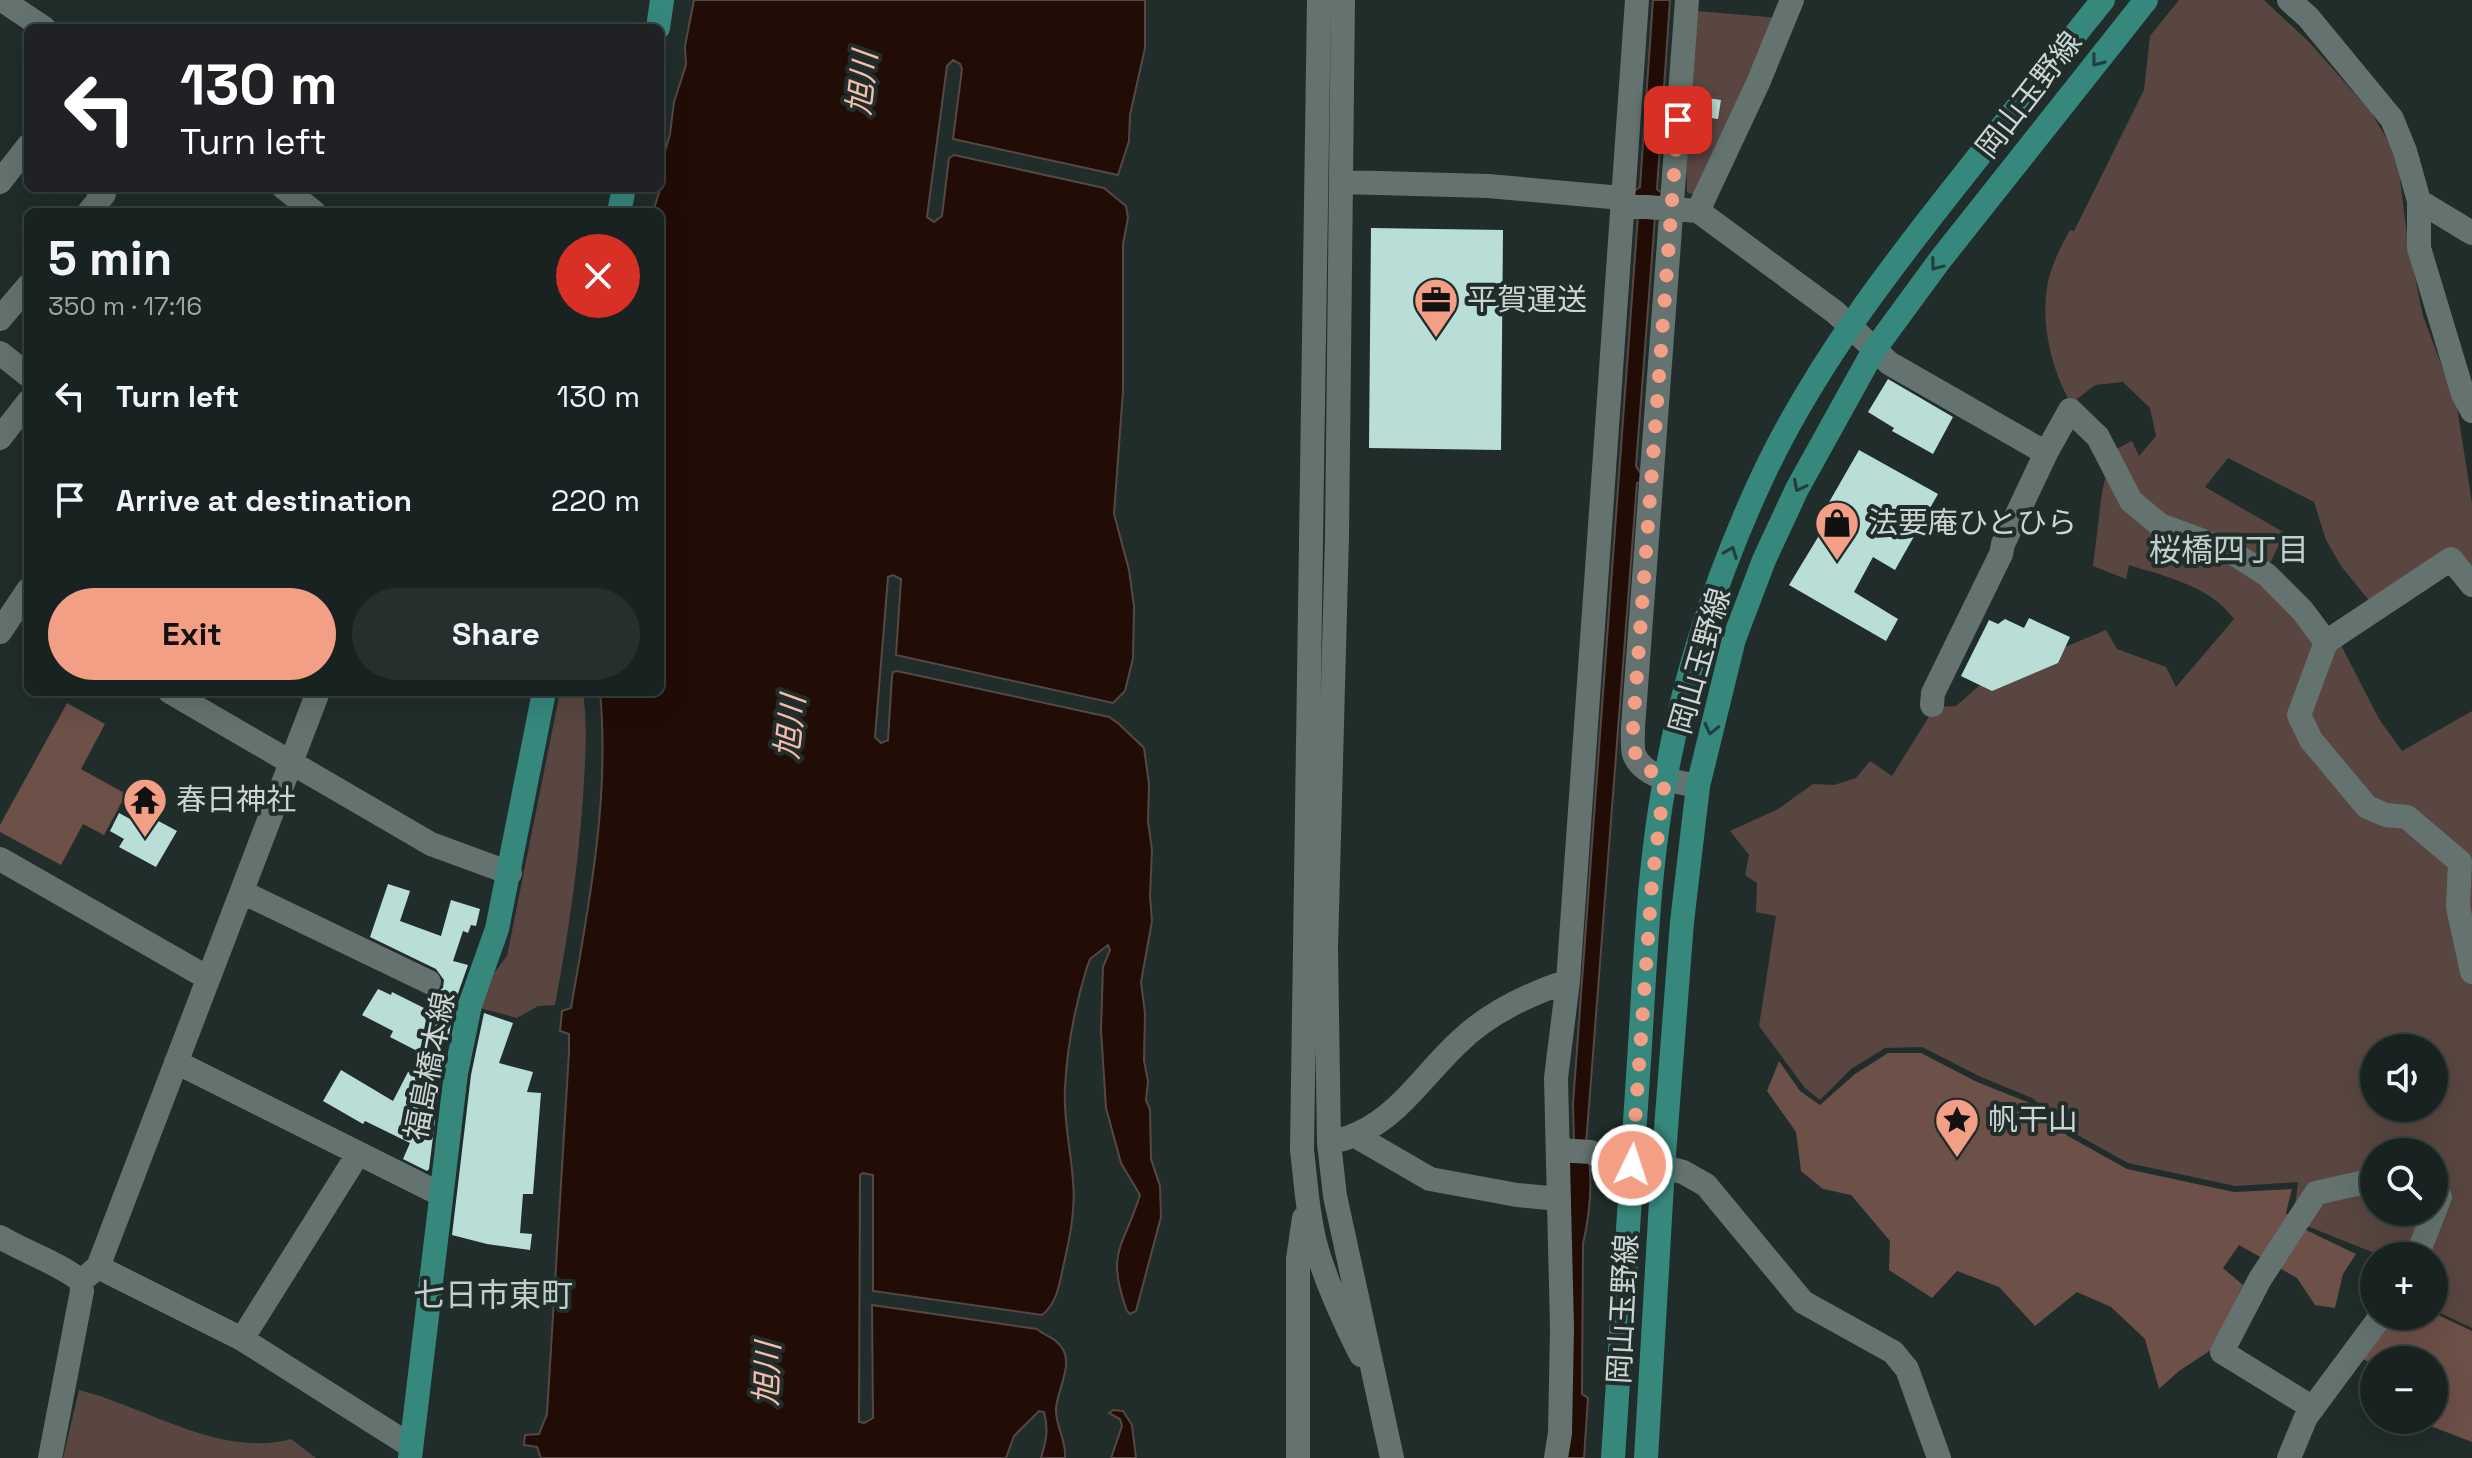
<!DOCTYPE html>
<html lang="en">
<head>
<meta charset="utf-8">
<style>
  :root { --surface:#182220; --page:#252f2d; --text:#f1f3f6; --muted:#9fa4a5; --line:#363f3e; --accent:#f39f85 }
  body { margin:0; font-family:"Space Grotesk","Noto Sans JP",sans-serif; background:var(--page); color:var(--text); height:100vh; display:flex; flex-direction:column; font-size:30px; white-space:nowrap }
  * { box-sizing:border-box; margin:0 }
  p { font-size:26px; color:var(--muted) }
  .icon { flex:none; width:44px; height:44px; fill:none; stroke:currentColor; stroke-width:2; stroke-linecap:round; stroke-linejoin:round }
  .map { position:relative; flex:1; overflow:hidden }
  .drawer { position:absolute; left:24px; top:208px; width:640px; height:488px; display:flex; flex-direction:column; background:var(--surface); border-radius:12px; box-shadow:0 8px 32px #0002,0 0 0 2px var(--line) }
  .drawer>* { flex:none }
  .guide { position:absolute; left:24px; top:24px; width:640px; height:168px; border-radius:12px; box-shadow:0 8px 32px #0002,0 0 0 2px var(--line); background:#202124; color:#fff; overflow:hidden }
  .controls { position:absolute; left:2360px; top:1034px; display:grid; gap:16px }
  .controls a { display:grid; place-items:center; width:88px; height:88px; border-radius:50%; background:var(--surface); box-shadow:0 8px 32px #0002,0 0 0 2px var(--line); font-size:40px }
  .pin { position:absolute; display:grid; place-items:center; width:68px; height:68px; color:#fff; margin:-34px; border-radius:16px; box-shadow:0 4px 12px #0006 }
  .me { position:absolute; width:88px; margin:-44px; rotate:4deg; stroke-linejoin:round; filter:drop-shadow(0 0 6px #0008) }
  .turn { display:flex; align-items:center; gap:28px; height:168px; padding:0 24px; font-size:36px }
  .turn .icon { width:104px; height:104px; stroke-width:2.5 }
  .turn b { display:block; font-size:56px; line-height:68px }
  .round { display:grid; place-items:center; flex:none; width:84px; height:84px; border-radius:42px; background:var(--page) }
  .head { display:flex; align-items:center; justify-content:space-between; height:136px; padding:0 24px }
  h1 { font-size:48px; font-weight:700; line-height:60px }
  .button { display:flex; gap:16px; margin-top:auto; padding:16px 24px }
  .button a { flex:1; height:92px; border-radius:48px; background:var(--accent); color:#111; font-size:32px; font-weight:700; line-height:92px; text-align:center }
  .button a+a { background:var(--page); color:var(--text) }
  ul { padding:0; list-style:none }
  li { display:flex; align-items:center; gap:24px; height:104px; padding:0 24px }
  li div { flex:1 }
  li b { display:block; font-size:30px }
  li em { font-style:normal }
  .map>svg:first-child { display:block }
  .green { fill:#594640; fill-rule:evenodd }
  .forest { fill:#6d5048 }
  .water { fill:#220c06; stroke:#554844; stroke-width:2 }
  .building { fill:#b9ded7 }
  .lines { fill:none; stroke-linecap:round; stroke-linejoin:round }
  .minor { stroke:#647370; stroke-width:24 }
  .major { stroke:#36887d; stroke-width:24 }
  .oneway { stroke:#243f3b }
  .route { stroke:#f39f85; stroke-width:14; stroke-dasharray:0 25.2 }
  .labels { text-anchor:middle; stroke-width:8; stroke-linejoin:round; paint-order:stroke }
  .street-label { font-size:30px; fill:#ccd5d3; stroke:#202d2a }
  .poi-label { font-size:30px; fill:#ccd5d3; stroke:#202d2a; text-anchor:start }
  .water-label { font-size:32px; font-style:italic; fill:#f5bcaa; stroke:#202d2a }
  .neighbourhood-label { font-size:32px; fill:#bfd0cc; stroke:#202d2a }
</style>
</head>
<body>
<div class="map">
<svg width="2472" height="1458" viewBox="0 0 2472 1458">
  <rect width="100%" height="100%" fill="#202d2a"/>
  <path class="green" d="M2179,0H2264L2310,43L2371,112L2397,156L2408,243L2423,316L2457,407L2472,503V568L2454,549L2371,603L2341,566L2326,540L2314,502L2228,458L2205,487L2285,533L2269,565L2340,643L2379,719L2402,751L2472,711V1328L2434,1310V1256H2382L2307,1226L2294,1215L2298,1182L2235,1186L2128,1163L2074,1133L2032,1098L1981,1077L1922,1047L1885,1048L1851,1069L1820,1100L1805,1088L1759,1026L1776,916L1756,912L1757,883L1745,875L1749,855L1730,831L1778,809L1813,784L1834,785L1856,778L1870,761L1892,776L1935,707L1956,706L1987,679L2106,630L2117,649L2166,667L2176,687L2234,619C2210,586 2167,577 2129,565L2126,579L2093,566L2102,492L2112,451L2132,441L2139,456L2156,436L2150,408L2123,382L2095,385L2071,404C2051,368 2040,323 2048,282C2052,264 2061,246 2070,230L2074,231L2144,90L2150,36ZM2374,1048H2434V1108H2374ZM2374,1152H2434V1212H2374Z
    M1696,11L1780,18L1697,192L1691,194L1687,192L1686,160Z
    M560,692H583C588,727 585,762 583,797C578,868 568,936 555,1005L538,1006L517,1018L476,1007L482,989L507,956Z
    M79,1390C147,1407 219,1458 291,1439L316,1458H63Z"/>
  <path class="forest" d="M67,703L105,724L81,769L126,794L104,835L83,824L61,865L0,832V825Z
    M1888,1053H1921L1977,1082L2030,1103L2068,1136L2127,1169L2234,1192L2292,1189L2286,1213L2304,1229L2356,1254L2343,1274L2335,1308L2315,1305L2297,1278L2239,1245L2223,1268L2243,1285L2211,1350L2179,1371L2159,1389L2145,1339L2111,1307L2077,1292L2035,1326L1999,1287L1957,1271L1932,1298L1889,1270L1890,1241L1851,1195L1823,1189L1801,1171L1796,1132L1767,1091L1779,1061L1800,1091L1820,1105L1855,1074Z
    M2434,1313L2472,1331V1442L2415,1420H2434V1360H2374V1365L2363,1359L2393,1316H2434Z"/>
  <path class="water" d="M694,0H1145V48L1130,115L1129,141L1118,175L953,139L962,69L960,64L953,60L947,66L927,217L934,222L942,216L949,158L954,155L1104,188L1126,206L1128,218L1123,244V391L1114,514L1129,570L1134,606L1133,658L1125,691L1113,703L896,655L901,579L893,575L888,577L875,737L881,743L888,740L892,676L893,672L897,671L1109,717L1119,724L1144,748L1149,784L1148,821L1152,850L1150,896L1152,921L1141,982L1145,1013L1144,1061L1148,1081L1146,1100L1150,1110L1151,1159L1160,1186L1161,1217L1136,1311L1130,1314L1127,1311C1105,1250 1124,1248 1140,1195L1121,1163L1106,1108L1101,1030L1103,967L1110,950L1108,945L1090,959L1087,967C1075,1006 1067,1048 1065,1088C1063,1120 1071,1150 1073,1181C1076,1212 1069,1241 1062,1272C1059,1288 1055,1305 1042,1315L873,1291V1175L863,1173L860,1175L859,1422L864,1423L873,1418L872,1305L1037,1329C1044,1335 1052,1337 1058,1343C1077,1361 1057,1388 1056,1409C1055,1425 1067,1441 1065,1458H1041C1046,1441 1049,1430 1044,1412L1039,1411L1014,1436L1006,1458H541L537,1447L524,1445L525,1435L539,1434L547,1414L569,1052V1034L560,1031L562,1011L571,1008C589,904 610,798 600,692H660V212H653L662,183V162L670,134L674,102L686,65L685,46Z
    M1653,0H1670L1657,189L1662,193L1655,217L1636,466L1641,474L1640,482L1637,483L1586,1145C1594,1177 1590,1213 1583,1244L1582,1394L1588,1398L1584,1458H1565L1567,1161L1574,1143L1573,1104L1638,215L1634,191L1640,187Z
    M1113,1410L1123,1411L1132,1425L1136,1458H1111L1122,1426L1120,1419L1109,1413Z"/>
  <path class="building" d="M1701,97L1721,100L1718,119L1698,116Z
    M1371,228L1503,230L1501,450L1369,448Z
    M1888,379L1953,417L1933,454L1892,431L1894,428L1868,412Z
    M1859,450L1938,494L1895,570L1873,557L1854,592L1898,619L1886,641L1789,585L1823,529L1816,525Z
    M2029,618L2070,637L2058,663L1992,691L1961,676L1989,620L1998,624L2005,619L2024,628Z
    M119,813L145,827L151,817L177,831L156,867L119,847L124,839L110,831Z
    M388,884L410,891L400,921L441,936L451,900L480,909L476,926L471,925L468,933L463,931L453,961L468,965L455,1002L449,1035L436,1030L423,1054L390,1037L393,1031L362,1015L378,989L391,995L392,992L426,1009L432,996L443,988L444,980L436,969L370,937Z
    M484,1013L513,1023L499,1063L533,1072L527,1092L541,1093L533,1194H523L520,1233L532,1234L530,1250L487,1244L452,1235L471,1075Z
    M341,1070L393,1101L408,1072L439,1087L429,1169L427,1171L403,1159L410,1143L365,1121L363,1124L323,1101Z"/>
  <g class="lines">
    <path class="minor" d="M2,0L44,28
      M1319,0L1302,1150C1306,1184 1308,1218 1317,1250C1328,1287 1344,1321 1361,1355
      M1343,0L1337,536L1326,949L1329,1143L1335,1196L1392,1458
      M1687,0L1633,727C1633,735 1632,747 1634,754C1643,778 1678,782 1698,786
      M2289,0L2308,17L2392,119L2405,151L2419,201V248L2463,394L2472,411
      M0,182L28,146
      M1341,182L1488,186L1622,198
      M284,188L314,212
      M2419,201L2472,233
      M1621,205L1698,211L1835,312L1889,363L2046,453
      M1698,211L1758,83L1792,0
      M89,212L104,194L97,188
      M0,319L28,286
      M0,353L28,375
      M0,438L28,402
      M0,632L28,590
      M2326,642L2299,715L2311,740L2367,807L2386,815L2407,817L2460,862L2458,907L2472,972
      M170,692L431,844L510,873
      M1932,705L1933,693L2001,554L2003,544L2046,453L2070,410L2098,437L2131,501L2160,525L2230,551L2267,575L2302,610L2326,642L2451,559L2472,585
      M0,859L208,978
      M242,892L429,982
      M176,1062L440,1194
      M1354,1135L1430,1179L1517,1195L1559,1199
      M1329,1143C1339,1140 1350,1138 1359,1133C1401,1114 1427,1071 1460,1041C1490,1012 1529,994 1568,981
      M1558,1150L1591,1152L1608,1162L1663,1167L1683,1172L1706,1185L1803,1302L1893,1352L1907,1369L1939,1458
      M0,1237C25,1252 59,1263 81,1281L82,1291L50,1458
      M2417,1256L2440,1197L2434,1194
      M98,1267L242,1339L411,1446
      M81,1281L98,1267L318,692
      M242,1339L358,1154
      M2313,1408L2222,1352L2260,1279L2316,1193L2374,1180
      M1298,1458V1259L1304,1218
      M1556,1458L1560,1433L1562,1328L1556,1078L1568,981L1637,0
      M2289,1458L2306,1417L2381,1316"/>
    <path class="major" d="M658,28L662,0
      M619,212L624,188
      M410,1458L456,1073L470,1005L497,929L544,692
      M1613,1458C1621,1331 1630,1203 1638,1076C1645,976 1647,873 1666,775C1686,668 1721,563 1768,465C1820,359 1891,267 1964,175C2010,117 2056,58 2103,0
      M1646,1458L1663,1167L1682,922L1698,786L1734,639L1764,560L1797,489L1874,350L1940,260L2146,0"/>
  </g>
  <defs><path id="oneway-chevron" d="M-2-3.5L2.5 0L-2 3.5" fill="none" stroke-width="1.6" stroke-linecap="round" stroke-linejoin="round" transform="scale(2)"/></defs>
  <g class="oneway">
    <use href="#oneway-chevron" transform="translate(2097 61) rotate(128)"/>
    <use href="#oneway-chevron" transform="translate(1936 265) rotate(127)"/>
    <use href="#oneway-chevron" transform="translate(1799 486) rotate(117)"/>
    <use href="#oneway-chevron" transform="translate(1731 552) rotate(-69)"/>
    <use href="#oneway-chevron" transform="translate(1711 729) rotate(103)"/>
  </g>
  <g class="lines">
    <path class="route" d="M1632,1165L1652,882L1665,779C1635,763 1634,761 1633,727L1678,120"/>
  </g>
  <defs>
    <g id="office-pin" transform="scale(2.3)"><path d="M0 17L-7.5 6A9.5 9.5 0 1 1 7.5 6Z" fill="#f39f85" stroke="#202d2a"/><path d="M-6-3h4V-5.5h4V-3h4V5H-6ZM-1-4.5V-3h2v-1.5ZM-6 0V1H6V0Z" fill="#111"/></g>
    <g id="shop-pin" transform="scale(2.3)"><path d="M0 17L-7.5 6A9.5 9.5 0 1 1 7.5 6Z" fill="#f39f85" stroke="#202d2a"/><path d="M-5-2.5h2.3a2.7 3.5 0 0 1 5.4 0H5L5.5 6h-11ZM-1.5-2.5h3a1.5 2.3 0 0 0-3 0Z" fill="#111"/></g>
    <g id="temple-pin" transform="scale(2.3)"><path d="M0 17L-7.5 6A9.5 9.5 0 1 1 7.5 6Z" fill="#f39f85" stroke="#202d2a"/><path d="M0-6L5-2H3V0L6.5 2.5H4V6H1.5V3h-3V6H-4V2.5H-6.5L-3 0V-2H-5Z" fill="#111"/></g>
    <g id="sight-pin" transform="scale(2.3)"><path d="M0 17L-7.5 6A9.5 9.5 0 1 1 7.5 6Z" fill="#f39f85" stroke="#202d2a"/><path d="M0-6L1.8-2.2L6-1.7L2.9 1.2L3.7 5.4L0 3.3L-3.7 5.4L-2.9 1.2L-6-1.7L-1.8-2.2Z" fill="#111"/></g>
  </defs>
  <g fill-rule="evenodd">
    <use href="#office-pin" x="1436" y="300"/>
    <use href="#shop-pin" x="1837" y="523"/>
    <use href="#temple-pin" x="145" y="800"/>
    <use href="#sight-pin" x="1957" y="1120"/>
  </g>
  <g class="labels">
    <g class="street-label">
      <text transform="translate(2029 95) rotate(-52)" y="10">岡山玉野線</text>
      <text transform="translate(1700 661) rotate(-74)" y="10">岡山玉野線</text>
      <text transform="translate(430 1066) rotate(-79)" y="10">福島橋本線</text>
      <text transform="translate(1623 1309) rotate(-87)" y="10">岡山玉野線</text>
    </g>
    <g class="poi-label">
      <text x="1467" y="310">平賀運送</text>
      <text x="1868" y="533">法要庵ひとひら</text>
      <text x="176" y="810">春日神社</text>
      <text x="1988" y="1130">帆干山</text>
    </g>
    <g class="water-label">
      <text transform="translate(862 83) rotate(-84)" y="11">旭川</text>
      <text transform="translate(790 727) rotate(-84)" y="11">旭川</text>
      <text transform="translate(767 1374) rotate(-88)" y="11">旭川</text>
    </g>
    <g class="neighbourhood-label">
      <text x="2229" y="561">桜橋四丁目</text>
      <text x="493" y="1306">七日市東町</text>
    </g>
  </g>
</svg>
<div class="controls">
<a><svg class="icon" aria-label="sound" viewBox="0 0 24 24"><path d="M4 9h4l5-4v14l-5-4H4zM17 9q2 3 0 6"/></svg></a>
<a><svg class="icon" aria-label="search" viewBox="0 0 24 24"><circle cx="10" cy="10" r="6"/><path d="M15 15l6 6"/></svg></a>
<a>+</a>
<a>−</a>
</div>
<div class="pin" style="left:1678px;top:120px;background:#d93025"><svg class="icon" aria-label="arrive" viewBox="0 0 24 24"><path d="M6 21V4h12l-3 4 3 4H6"/></svg></div>
<svg class="me" style="left:1632px;top:1165px" viewBox="-20 -20 40 40"><circle r="17" fill="#f39f85" stroke="#fff" stroke-width="3"/><path d="M0-11L8 9 0 5-8 9z" fill="#fff"/></svg>
<div class="guide">
<div class="turn"><svg class="icon" aria-label="left" viewBox="0 0 24 24"><path d="M17 20v-9H6M10 6l-5 5 5 5"/></svg><div><b>130 m</b>Turn left</div></div>
</div>
<section class="drawer">
<div class="head"><div><h1>5 min</h1><p>350 m · 17:16</p></div><a class="round" style="background:#d93025;color:#fff"><svg class="icon" aria-label="close" viewBox="0 0 24 24"><path d="M6 6l12 12M18 6L6 18"/></svg></a></div>
<ul>
<li><svg class="icon" aria-label="left" viewBox="0 0 24 24"><path d="M17 20v-9H6M10 6l-5 5 5 5"/></svg><div><b>Turn left</b></div><em>130 m</em></li>
<li><svg class="icon" aria-label="arrive" viewBox="0 0 24 24"><path d="M6 21V4h12l-3 4 3 4H6"/></svg><div><b>Arrive at destination</b></div><em>220 m</em></li>
</ul>
<div class="button"><a>Exit</a><a>Share</a></div>
</section>
</div>
</body>
</html>
